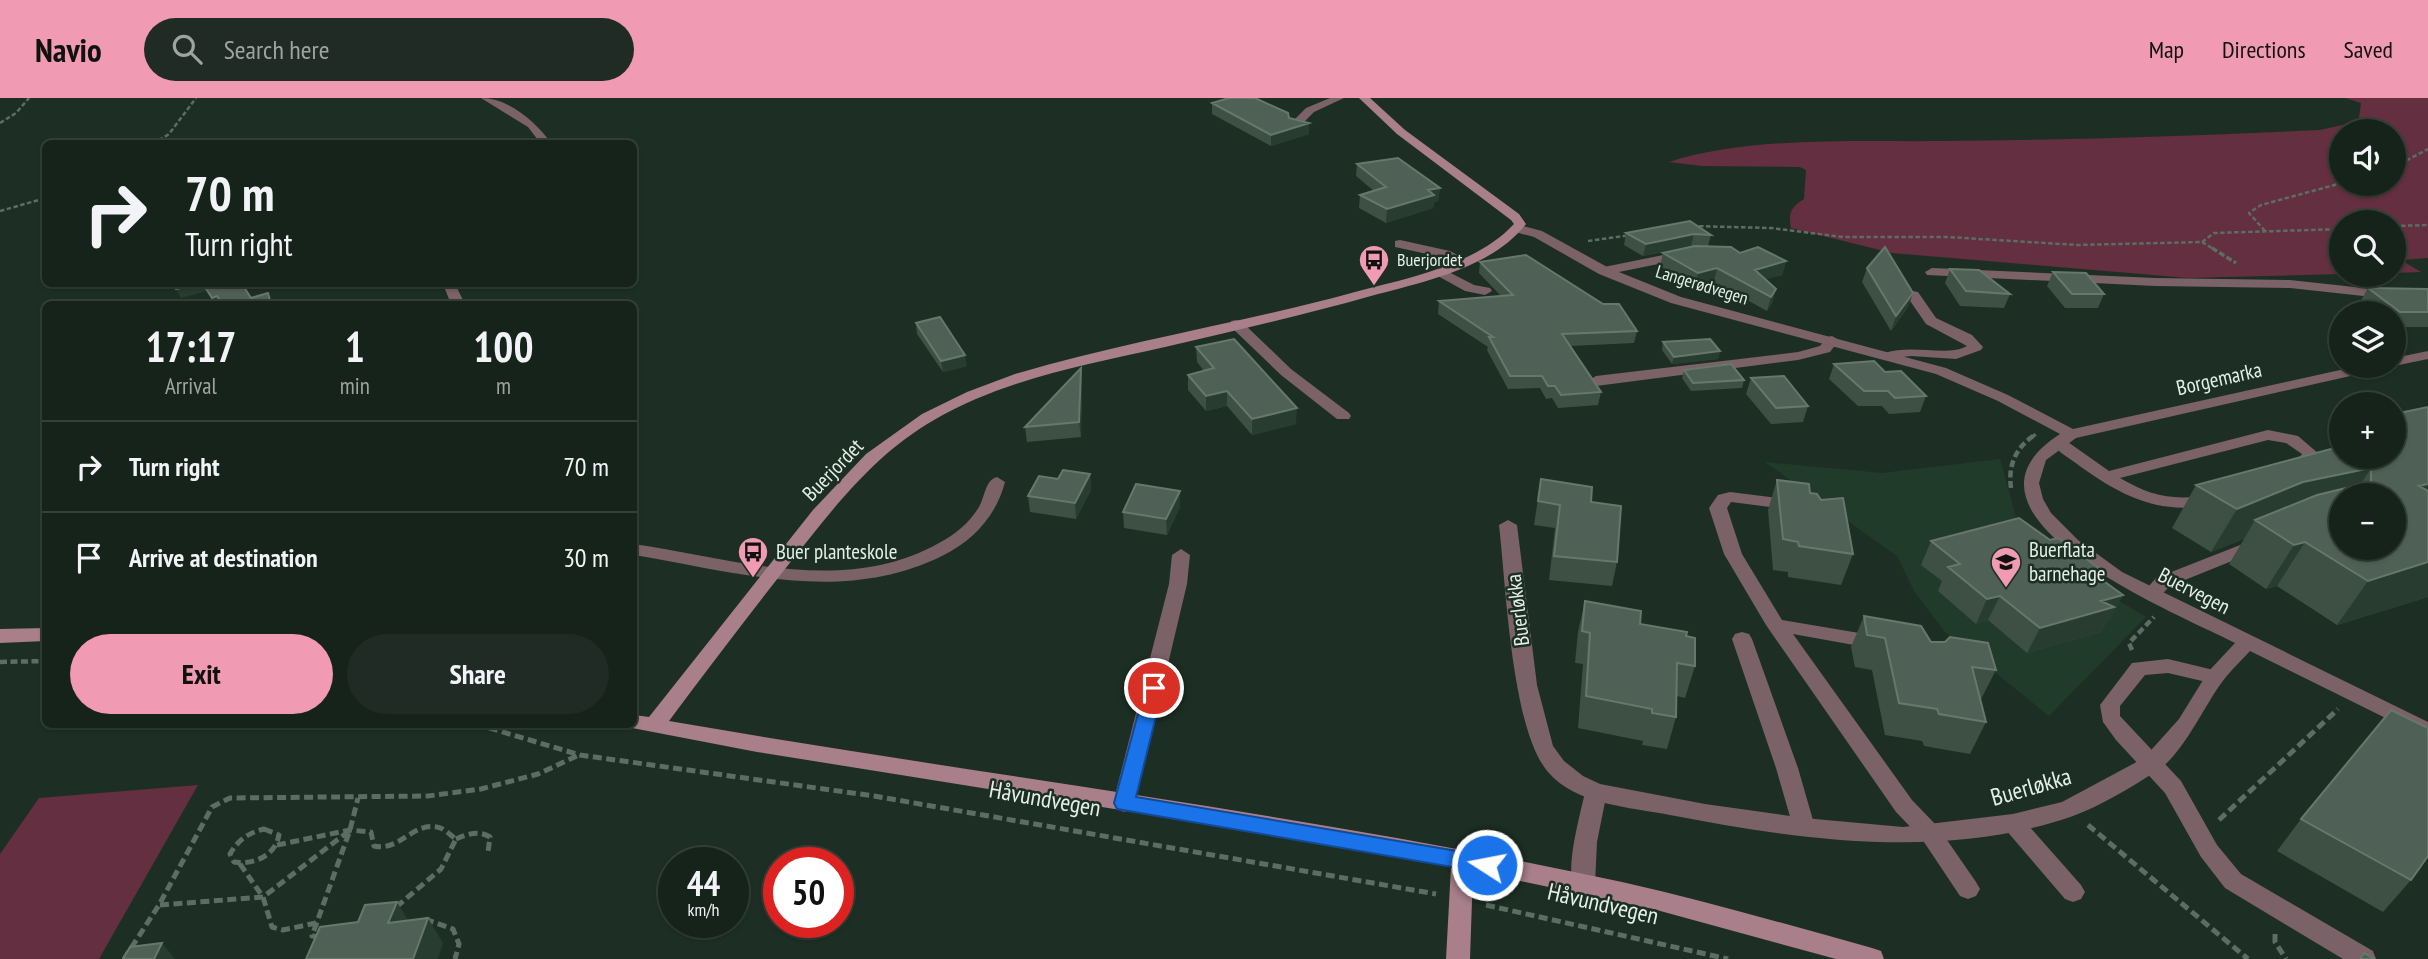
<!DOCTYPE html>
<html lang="en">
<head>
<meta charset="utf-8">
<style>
  :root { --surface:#16231b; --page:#1f2b24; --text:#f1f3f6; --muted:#9ea4a3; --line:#35403a; --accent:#f09ab4 }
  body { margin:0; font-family:"PT Sans Narrow",sans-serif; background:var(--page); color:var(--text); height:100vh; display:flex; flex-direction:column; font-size:26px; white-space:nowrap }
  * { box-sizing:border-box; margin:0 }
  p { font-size:23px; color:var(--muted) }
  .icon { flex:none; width:38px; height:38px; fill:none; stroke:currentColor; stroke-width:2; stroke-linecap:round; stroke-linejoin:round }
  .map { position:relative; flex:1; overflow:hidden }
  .sheet { position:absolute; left:42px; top:203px; width:595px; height:427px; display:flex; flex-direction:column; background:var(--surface); border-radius:10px; box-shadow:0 2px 5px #0004,0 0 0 2px var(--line) }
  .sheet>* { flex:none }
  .banner { position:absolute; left:42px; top:42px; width:595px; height:147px; border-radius:10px; box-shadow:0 2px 5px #0004,0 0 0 2px var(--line); background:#16231b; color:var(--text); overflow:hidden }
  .controls { position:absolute; left:2329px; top:21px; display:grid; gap:14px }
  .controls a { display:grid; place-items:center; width:77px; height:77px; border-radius:50%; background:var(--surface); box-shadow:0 2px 5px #0004,0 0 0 2px var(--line); font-size:35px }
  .speed { position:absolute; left:658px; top:749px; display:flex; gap:14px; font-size:35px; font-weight:700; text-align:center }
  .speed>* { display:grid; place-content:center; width:91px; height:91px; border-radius:50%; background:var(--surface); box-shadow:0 2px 5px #0004,0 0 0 2px var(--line); line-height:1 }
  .speed small { font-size:18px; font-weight:400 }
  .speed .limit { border:10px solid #d22; background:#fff; color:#111 }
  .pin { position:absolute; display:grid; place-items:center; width:60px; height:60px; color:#fff; margin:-30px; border:4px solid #fff; border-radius:50%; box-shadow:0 2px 7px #0007 }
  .me { position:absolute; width:77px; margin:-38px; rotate:281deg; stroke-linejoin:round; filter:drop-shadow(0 0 5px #0008) }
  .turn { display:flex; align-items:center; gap:24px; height:147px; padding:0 28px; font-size:32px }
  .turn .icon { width:91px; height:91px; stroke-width:2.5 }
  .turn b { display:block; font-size:49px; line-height:60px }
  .eta { display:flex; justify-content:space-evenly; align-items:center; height:119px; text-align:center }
  .eta b { font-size:42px; font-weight:800; line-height:49px }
  .button { display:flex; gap:14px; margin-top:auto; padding:14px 28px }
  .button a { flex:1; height:80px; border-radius:42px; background:var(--accent); color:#111; font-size:28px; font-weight:800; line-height:80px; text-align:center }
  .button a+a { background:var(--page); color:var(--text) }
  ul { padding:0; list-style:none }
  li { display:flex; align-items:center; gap:21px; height:91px; padding:0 28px; border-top:2px solid var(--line) }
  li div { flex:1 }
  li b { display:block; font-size:26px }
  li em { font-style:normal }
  header { display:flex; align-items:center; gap:42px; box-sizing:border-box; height:98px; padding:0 35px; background:var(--accent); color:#111 }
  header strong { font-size:33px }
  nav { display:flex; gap:38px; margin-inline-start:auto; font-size:24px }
  .search { width:490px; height:63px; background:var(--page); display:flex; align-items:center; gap:18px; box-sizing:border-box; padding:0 24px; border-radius:38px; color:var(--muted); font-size:26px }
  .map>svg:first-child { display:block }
  .built { fill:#213b2b }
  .green { fill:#632f41; fill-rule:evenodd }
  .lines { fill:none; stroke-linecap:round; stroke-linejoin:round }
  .path-far3 { stroke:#5d6d63; stroke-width:2.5; stroke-dasharray:4.5 2.5; stroke-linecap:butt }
  .path-far2 { stroke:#5d6d63; stroke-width:3.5; stroke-dasharray:6 2.5; stroke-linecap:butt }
  .path-far1 { stroke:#5d6d63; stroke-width:4.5; stroke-dasharray:7 3.5; stroke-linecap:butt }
  .path { stroke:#5d6d63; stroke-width:5; stroke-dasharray:9 4.5; stroke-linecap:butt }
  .lane { fill:#7b6168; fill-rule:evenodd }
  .street { fill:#7b6168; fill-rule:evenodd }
  .secondary { fill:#a97f8b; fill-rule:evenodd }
  .wall { fill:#3e5044 }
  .shaded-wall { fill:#293c30 }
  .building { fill:#4f6156; stroke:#67776c; stroke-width:2; fill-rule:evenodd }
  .route { fill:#1a73e8; stroke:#114b97; stroke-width:2 }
  .labels { text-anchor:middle; stroke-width:5; stroke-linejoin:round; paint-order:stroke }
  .far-poi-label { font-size:18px; fill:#e4efe7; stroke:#1d2f24; text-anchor:start }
  .far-street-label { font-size:18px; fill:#e4efe7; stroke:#1d2f24 }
  .street-label { font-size:21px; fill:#e4efe7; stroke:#1d2f24 }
  .poi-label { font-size:21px; fill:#e4efe7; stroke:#1d2f24; text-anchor:start }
  .near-street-label { font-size:24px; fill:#e4efe7; stroke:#1d2f24 }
</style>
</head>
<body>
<header>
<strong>Navio</strong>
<div class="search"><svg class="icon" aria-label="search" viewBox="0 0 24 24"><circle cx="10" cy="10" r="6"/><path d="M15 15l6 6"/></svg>Search here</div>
<nav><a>Map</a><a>Directions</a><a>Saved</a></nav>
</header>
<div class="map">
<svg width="2428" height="861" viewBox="0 0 2428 861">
  <rect width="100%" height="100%" fill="#1d2f24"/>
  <path class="built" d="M2000,361L2017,423L2094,488L2146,519L2049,618L1945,534L1914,493L1897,458L1765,364L1882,375Z"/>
  <path class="green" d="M2345,0H2428V160L2401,162L2421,174L2394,175V124H2342L2341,176L2188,180L1892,155L1791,130C1788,115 1791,109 1804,101L1806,72L1800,69L1702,68L1669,64C1749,38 1858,44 1943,43C2069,42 2194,38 2320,32L2347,26L2359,20L2361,5ZM2342,33H2394V86H2342Z
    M198,687L99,861H0V756L39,700Z"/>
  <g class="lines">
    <path class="path-far3" d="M0,25L16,15L29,0
      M153,46L169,36L196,0
      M2394,69L2428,51
      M0,113L46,100
      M1692,128L1771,130L1843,139H1948L2077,147L2202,144L2214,135L2342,131
      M2394,128L2428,127
      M2265,133L2249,115L2261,107L2342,85
      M1588,143L1631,137
      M2202,144L2215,152"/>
    <path class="path-far2" d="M2212,150L2236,165
      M2031,340L2036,336"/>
    <path class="path-far1" d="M2011,390C2008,368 2015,351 2033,338
      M2132,552L2129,545L2154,519
      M0,564L46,563"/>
    <path class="path" d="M476,626L580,657L874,698L1436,796
      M2219,722L2338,611
      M2088,727L2248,861
      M264,731L279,737C275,758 254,767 234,764L230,756C238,742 248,735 264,731Z
      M456,741C468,736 478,732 490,739L488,754
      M277,747L350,732L371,734L374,748C399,754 413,724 437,729C444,730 450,737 456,741L441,771L395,810
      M240,766L263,799L272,829L283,832L316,825
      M160,807L263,799L349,733
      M1486,807L1728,861
      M425,821L453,831L459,846L455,861
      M2275,836V844L2286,861
      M320,839L312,838L350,732L358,700
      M124,861L159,807L212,709L230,700L428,698L481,691L538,676L579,657"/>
    <path class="lane" d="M481,0C509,0 536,24 552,46H541L528,29Z
      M1330,0H1344L1314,14L1298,30H1290V26L1306,10Z
      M1400,142L1450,153L1471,164L1464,168L1441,159L1395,149V143Z
      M1683,153L1688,154V160L1604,177L1597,173L1604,169Z
      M1441,170L1474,187L1490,190L1492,193L1485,197L1465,193L1436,177L1434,174Z
      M1932,170L2155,180L2290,182L2428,197V205L2290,190L2155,188L1927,177L1925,174Z
      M443,186H455L465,206H451Z
      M1913,193L1918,194L1936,220L1972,237L1983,249L1981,252L1956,261L1911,258L1885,261V255C1912,246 1948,259 1967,248L1926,226L1906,197Z
      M1236,222L1241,223L1291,271L1349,315L1351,318L1349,321H1337L1281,277L1231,229V223Z
      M1832,238L1839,242L1830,254L1798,262L1596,288L1588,283L1596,278L1798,254L1820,248L1827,239Z
      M2268,332L2298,338L2319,356L2303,377H2291L2289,373L2302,356L2286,345L2268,342L2120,380C2150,398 2174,403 2208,397L2217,402L2214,406C2162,418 2123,399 2081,369C2071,361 2059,355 2051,345L2053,342H2065L2109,373Z
      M997,379L1005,384C996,418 974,442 942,458C842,507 737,474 634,457V446C734,461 845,498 939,445C955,437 970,424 979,409C985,399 985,382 997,379Z
      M1730,394L1793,402L1802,407L1793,412L1731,404L1727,410L1742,456L1782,522L1883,539L1886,544L1883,549L1876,551L1793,536L1912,702L1938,729L1976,784L1980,791L1976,798L1968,801L1960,798L1922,741L1896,714L1766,527L1724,456L1709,410L1718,397Z
      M2258,440L2267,446L2264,450L2170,488L2158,500L2151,502L2142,496L2156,480Z
      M1181,451L1190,457L1187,486L1135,705L1132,711L1124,714L1116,711L1113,705L1169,486L1172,457Z
      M1742,534L1749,536L1752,541L1798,670L1815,729L1812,735L1804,738L1796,735L1793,729L1776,670L1732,541L1735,536Z
      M2168,561L2222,574L2225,579L2222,584L2215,586L2168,575L2145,577L2120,608V618L2181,683L2217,747L2241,776L2373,853L2376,861H2343L2225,790L2201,759L2165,695L2116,642L2103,624L2100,607L2132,565Z
      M1596,686L1604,688L1607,694L1597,744L1595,786L1591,793L1583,796L1575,793C1564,772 1580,718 1585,694L1588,688Z
      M2013,716L2021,719L2081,787L2085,794L2081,801L2073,804L2065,801L2005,731L2002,725L2005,719Z"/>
    <path class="street" d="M1519,127L1542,133L1609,170L1681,199L1946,270L2008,297L2073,331L2358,268H2384L2377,272L2076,340L2046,362L2039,385L2043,401L2051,415L2078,442L2122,474L2428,624V641L2250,553C2241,563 2230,573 2222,584C2203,610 2183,656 2157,673C2131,689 2101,708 2073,718C1945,763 1800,742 1670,717C1630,709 1576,707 1548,674C1511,631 1506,486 1499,427L1508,422L1517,427L1537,587L1553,648L1564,663L1583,678L1600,686L1705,706L1804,720L1903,729L2013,716L2062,704L2144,660L2179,621L2208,574L2235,545C2178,516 1933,417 2060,336L1998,303L1936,276L1671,205L1599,176L1534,139L1515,134V128Z
      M2428,253V261L2394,268H2391H2394V260Z"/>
    <path class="secondary" d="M1359,0H1370L1405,32L1519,116L1526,126C1492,170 1423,184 1371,198C1303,217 1234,233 1165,249C1085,267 1005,281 934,322C870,359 830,415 785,471C746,521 707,572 669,623C986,678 1307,716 1622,784C1706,803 1789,827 1872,850L1881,853L1884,861H1836L1653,811L1473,773L1470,861H1446L1451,769L1252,733L757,654L627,629L625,626H634V617L649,619L813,412L866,356L922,316L967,294L1015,276C1127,243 1243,225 1355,194C1408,180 1476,167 1514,126L1511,122L1397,36Z
      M46,530V543L0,545V531Z"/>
  </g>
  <path class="wall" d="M1212,5L1309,25V36L1271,48L1212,16Z
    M1357,66L1440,90L1438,103L1434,104L1433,110L1386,125L1359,110L1360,97L1374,93L1356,78Z
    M1626,135L1711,137L1708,148L1786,163L1782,177L1766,181L1776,191L1772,205L1767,213L1714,184L1695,189L1660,168L1663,155L1694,148L1643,158L1624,147Z
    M1480,164L1637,233L1634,245L1570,248L1601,294L1598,307L1558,310L1552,300L1546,301L1540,290L1508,291L1487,252L1488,249L1438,216L1439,203L1501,198L1479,175Z
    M1867,170L1913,195L1908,209L1891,233L1862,184Z
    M1950,171L2010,196L2004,210L1960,208L1945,185Z
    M2053,174L2104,196L2098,210H2065L2047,188Z
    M2368,190L2428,191V229H2394V215H2374L2360,204Z
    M916,225L967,268L943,274L917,236Z
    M1663,244L1720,253L1718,261L1672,266L1662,252Z
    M1196,249L1296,326L1252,337L1227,308L1206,313L1188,292V277L1204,273L1197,264Z
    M1834,266L1885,274L1926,298L1920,314L1889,316L1882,308H1858L1829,281Z
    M1081,270L1082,285L1081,339L1027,344L1025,329Z
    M1684,272L1744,282L1742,290L1691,293L1682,280Z
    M1751,280L1808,308L1803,324L1771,326L1746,296Z
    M2428,309V499L2337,527L2277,488L2266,491L2229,466L2244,441L2211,454L2172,430L2196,387L2340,348L2342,346V359H2394V316Z
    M1090,376L1091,392L1076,421L1030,414L1028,398L1058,381Z
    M1541,381L1591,404L1617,464L1612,488L1549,482L1555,430L1534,427Z
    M1777,382L1810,395L1853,456L1841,487L1788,479V474L1773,472L1768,412Z
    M1180,393V409L1167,437L1124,430L1123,414Z
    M1931,443L2096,477L2123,497L2109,522H2107L2101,534L2027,555L1988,522L1976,526L1938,493L1942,483L1921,467Z
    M1585,503L1640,526L1686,538L1695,568L1685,600L1677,598L1676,619L1667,651L1642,647L1643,643L1578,630L1583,566L1575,565L1578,534Z
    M1864,518L1931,544L1996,572L1980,603L1986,624L1970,656L1924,648L1922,643L1885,637L1872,572L1855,569L1851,549Z
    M2301,721L2411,782L2383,814L2277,753Z"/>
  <path class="shaded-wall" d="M1309,25V36L1271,48V37Z
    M1440,90L1438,103L1434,104L1433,110L1386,125L1387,111L1428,92Z
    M1694,136L1691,148L1643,158L1646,146Z
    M1786,163L1782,177L1752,185L1755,172Z
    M1717,170L1714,184L1695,189L1698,175Z
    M197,186H203L207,193L181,200L176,191Z
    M1776,191L1772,205L1767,213L1771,199Z
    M1913,195L1908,209L1891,233L1896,218Z
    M217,198L221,206H215L212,200Z
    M1720,253L1718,261L1672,266L1674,259Z
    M965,257L967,268L943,274L941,263Z
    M1081,270L1082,285L1081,339L1079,324Z
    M1227,293V308L1206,313V298Z
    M1297,310L1296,326L1252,337V321Z
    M2371,370L2354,397L2255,422L2244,441L2211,454L2237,411L2303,384Z
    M1090,376L1091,392L1076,421L1075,405Z
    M2428,386V429L2419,388Z
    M1180,393V409L1167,437L1166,421Z
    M2305,444L2277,488L2266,491L2294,447Z
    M2428,464V499L2337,527L2368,483Z
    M2100,471L2087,495L2090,473Z
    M2123,497L2109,522H2107L2101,534L2027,555L2040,530L2101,503Z
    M2000,498L1988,522L1976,526L1987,501Z
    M397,804L412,829L388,825Z
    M428,820L443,845L438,861H413Z
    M162,845L175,861H154Z"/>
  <path class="building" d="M1229,0H1255L1288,15L1289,20L1309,25L1271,37L1212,5Z
    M1398,60L1440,90L1428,92L1434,97L1387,111L1360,97L1386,89L1357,66Z
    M1690,123L1711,137L1694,136L1646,146L1626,135Z
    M1695,148L1731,149L1740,155L1758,149L1786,163L1755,172L1776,191L1771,199L1717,170L1698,175L1663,155Z
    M1885,149L1913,195L1896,218L1867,170Z
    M1526,157L1603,206H1619L1637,233L1562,236L1601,294L1561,297L1555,288H1548L1542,278H1510L1489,239H1493L1439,203L1513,197L1480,164Z
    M1950,171L1979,172L2010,196L1966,193Z
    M2053,174L2086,175L2104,196H2072Z
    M173,186H197L176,191Z
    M203,186H242L251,200L268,195L271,206H222L217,198L212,200Z
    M2368,190L2428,191V214H2400Z
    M940,219L965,257L941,263L916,225Z
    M1234,241L1297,310L1252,321L1227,293L1206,298L1188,277L1214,270L1196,249Z
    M1710,241L1720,253L1674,259L1663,244Z
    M1874,263L1885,274L1901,273L1926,298L1895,300L1888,293H1864L1834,266Z
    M1731,266L1744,282L1693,285L1684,272Z
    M1081,270L1079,324L1025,329L1061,291Z
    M1784,278L1808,308L1776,310L1751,280Z
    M2428,309V386L2419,388L2428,393V464L2368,483L2305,444L2294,447L2255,422L2317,397L2371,384V370L2303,384L2237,411L2196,387L2342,348V359H2394V320L2396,319L2394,318V316ZM2342,397H2394V450H2342Z
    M1063,372L1090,376L1075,405L1028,398L1039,378L1058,381Z
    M1541,381L1592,389L1591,404L1621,408L1617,464L1554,458L1560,407L1538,403Z
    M1777,382L1809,386L1810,395L1817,396L1821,402L1843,400L1853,456L1799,448L1798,444L1783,441Z
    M1136,386L1180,393L1166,421L1123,414Z
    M2019,420L2050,442L2058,440L2100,471L2090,473L2123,497L2101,503L2114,509L2040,530L2000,498L1987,501L1948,469L1960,466L1931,443Z
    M1585,503L1641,513L1640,526L1687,534L1686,538L1695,540V568L1677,565L1676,619L1652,615V611L1586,598L1590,535L1582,533Z
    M1864,518L1921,528L1931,544H1945L1950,539L1988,545L1996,572L1972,569L1986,624L1939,616L1937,611L1899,605L1885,540L1867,537Z
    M2391,612L2428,630V758L2411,782L2301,721Z
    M397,804L388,825L428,820L413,861H306L320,829L358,824L365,807Z
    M162,845L154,861H123L130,849Z
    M2364,855L2375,861H2360Z"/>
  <path class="route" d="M1154,583L1163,590L1136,699L1487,758L1494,761L1497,767L1494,773L1487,775L1117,711L1114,705L1145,590Z"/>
  <defs>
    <g id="bus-pin" transform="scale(1.575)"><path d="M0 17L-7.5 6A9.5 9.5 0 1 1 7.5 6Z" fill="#f09ab4" stroke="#1d2f24"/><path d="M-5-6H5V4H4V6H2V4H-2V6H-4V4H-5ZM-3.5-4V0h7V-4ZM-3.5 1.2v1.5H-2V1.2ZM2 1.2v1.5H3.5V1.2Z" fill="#111"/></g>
    <g id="school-pin" transform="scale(1.575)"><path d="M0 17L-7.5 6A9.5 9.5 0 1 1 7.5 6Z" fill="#f09ab4" stroke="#1d2f24"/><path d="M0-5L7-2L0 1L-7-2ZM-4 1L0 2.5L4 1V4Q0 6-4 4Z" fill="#111"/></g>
  </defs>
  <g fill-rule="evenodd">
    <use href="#bus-pin" x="1374" y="162"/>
    <use href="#bus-pin" x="753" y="454"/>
    <use href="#school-pin" x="2006" y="464"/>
  </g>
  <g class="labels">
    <g class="far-poi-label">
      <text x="1397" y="168">Buerjordet</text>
    </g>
    <g class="far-street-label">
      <text transform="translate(1702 187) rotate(17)" y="6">Langerødvegen</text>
    </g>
    <g class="street-label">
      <text transform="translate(2219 281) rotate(-13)" y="7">Borgemarka</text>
      <text transform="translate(833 372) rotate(-46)" y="7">Buerjordet</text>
      <text transform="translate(2194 493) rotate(27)" y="7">Buervegen</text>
      <text transform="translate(1518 512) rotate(-97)" y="7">Buerløkka</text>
    </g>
    <g class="poi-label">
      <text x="2029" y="459">Buerflata<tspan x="2029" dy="24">barnehage</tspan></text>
      <text x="776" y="461">Buer planteskole</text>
    </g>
    <g class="near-street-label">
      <text transform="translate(2031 689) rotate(-16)" y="8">Buerløkka</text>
      <text transform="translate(1045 701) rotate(10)" y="8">Håvundvegen</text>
      <text transform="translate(1603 806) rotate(13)" y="8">Håvundvegen</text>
    </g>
  </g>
</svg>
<div class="controls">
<a><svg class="icon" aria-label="sound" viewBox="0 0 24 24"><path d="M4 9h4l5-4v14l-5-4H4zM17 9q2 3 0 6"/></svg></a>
<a><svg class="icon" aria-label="search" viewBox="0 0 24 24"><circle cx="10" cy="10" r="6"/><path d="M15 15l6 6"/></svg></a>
<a><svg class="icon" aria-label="layers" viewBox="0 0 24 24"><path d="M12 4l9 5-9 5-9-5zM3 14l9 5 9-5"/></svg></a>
<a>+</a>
<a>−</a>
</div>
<div class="speed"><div>44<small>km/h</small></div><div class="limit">50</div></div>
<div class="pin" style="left:1154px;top:590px;background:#d93025"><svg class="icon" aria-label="arrive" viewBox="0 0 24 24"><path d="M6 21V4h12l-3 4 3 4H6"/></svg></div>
<svg class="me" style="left:1487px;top:767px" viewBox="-20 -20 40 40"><circle r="17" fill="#1a73e8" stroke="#fff" stroke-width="3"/><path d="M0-11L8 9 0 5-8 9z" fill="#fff"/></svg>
<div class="banner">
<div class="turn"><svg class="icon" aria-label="right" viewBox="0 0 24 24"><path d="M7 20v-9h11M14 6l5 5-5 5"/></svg><div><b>70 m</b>Turn right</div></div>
</div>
<section class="sheet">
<div class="eta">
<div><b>17:17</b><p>Arrival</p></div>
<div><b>1</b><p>min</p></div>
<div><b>100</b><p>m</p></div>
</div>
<ul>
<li><svg class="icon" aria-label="right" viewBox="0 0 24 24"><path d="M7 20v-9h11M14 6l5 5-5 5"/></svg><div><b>Turn right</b></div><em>70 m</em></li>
<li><svg class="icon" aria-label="arrive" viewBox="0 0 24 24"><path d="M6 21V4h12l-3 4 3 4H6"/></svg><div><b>Arrive at destination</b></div><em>30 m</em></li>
</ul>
<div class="button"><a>Exit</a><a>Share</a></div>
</section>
</div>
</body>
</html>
